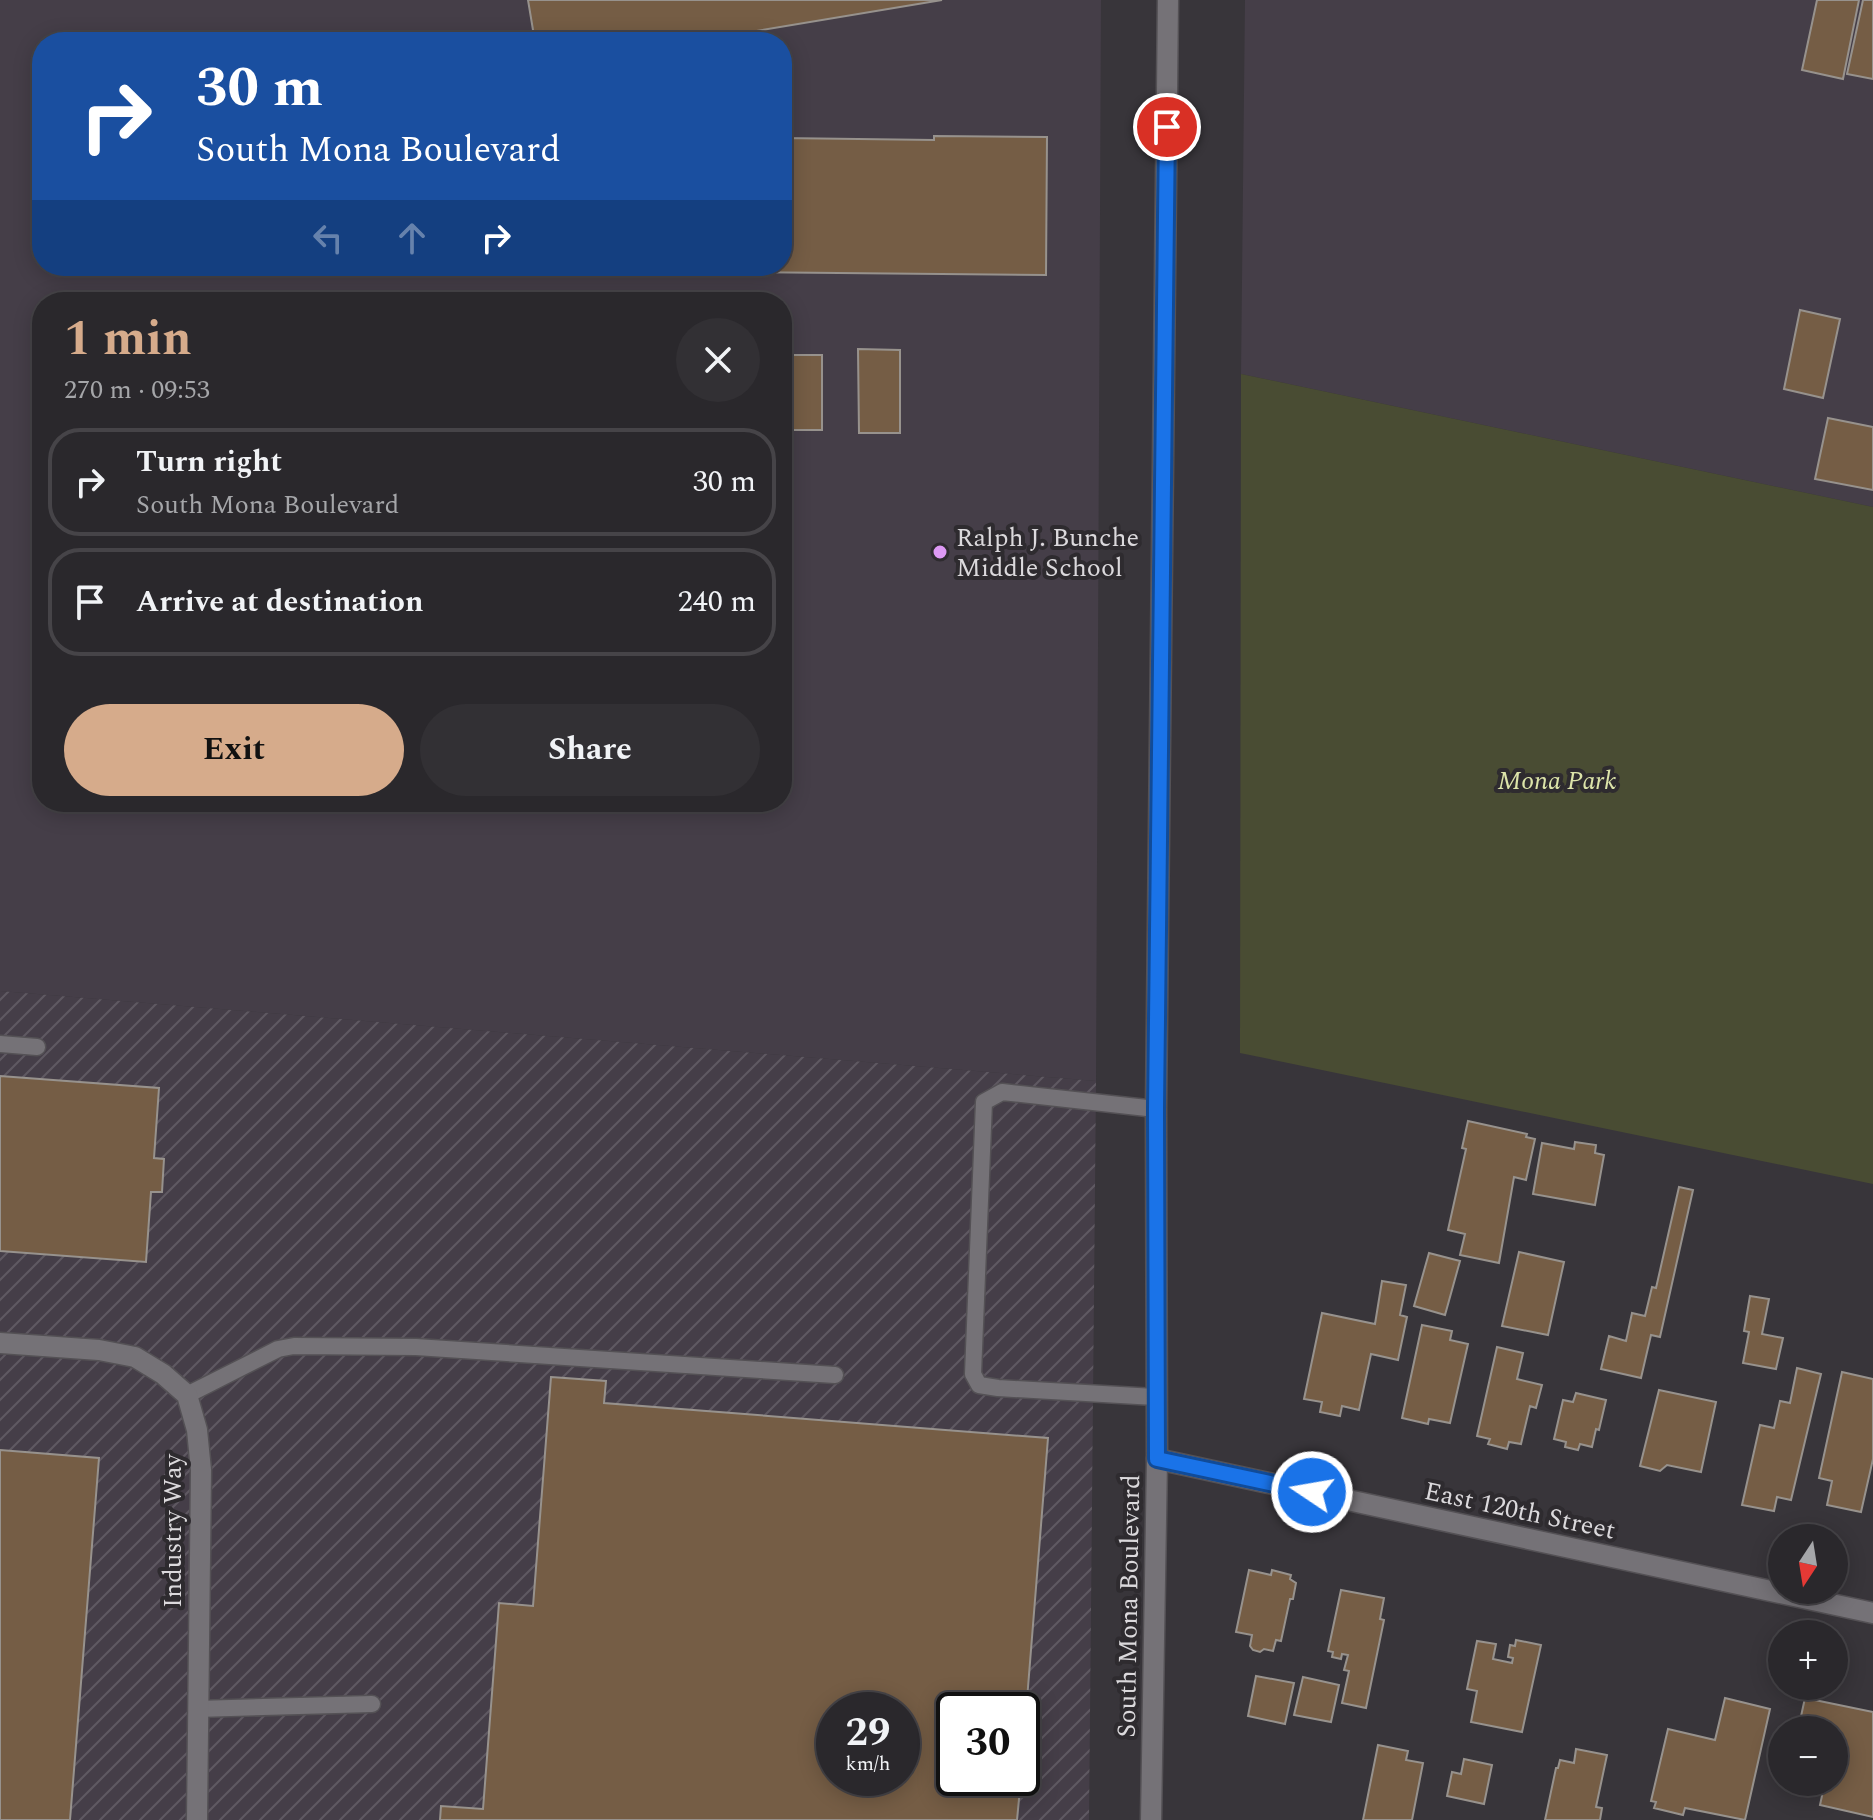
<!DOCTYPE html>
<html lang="en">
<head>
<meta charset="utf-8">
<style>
  :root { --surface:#2a282c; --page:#323034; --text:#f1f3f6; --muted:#a5a6a9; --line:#464448; --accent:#d6ab8b }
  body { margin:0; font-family:Spectral,serif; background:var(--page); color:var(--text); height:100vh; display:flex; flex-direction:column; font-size:30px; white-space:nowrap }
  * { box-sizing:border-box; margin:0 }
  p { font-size:26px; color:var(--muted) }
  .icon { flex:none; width:44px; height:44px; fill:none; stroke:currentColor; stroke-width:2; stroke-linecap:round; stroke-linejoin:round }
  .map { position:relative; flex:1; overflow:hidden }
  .side { position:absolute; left:32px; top:292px; width:760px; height:520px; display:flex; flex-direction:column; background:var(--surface); border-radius:32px; box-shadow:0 4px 20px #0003,0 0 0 2px var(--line) }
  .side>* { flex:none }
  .hud { position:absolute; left:32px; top:32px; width:760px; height:244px; border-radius:32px; box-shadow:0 4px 20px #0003,0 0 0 2px var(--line); background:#1a4fa0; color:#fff; overflow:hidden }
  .needle { width:52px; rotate:192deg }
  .tools { position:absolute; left:1768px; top:1524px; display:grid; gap:16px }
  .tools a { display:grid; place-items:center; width:80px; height:80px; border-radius:50%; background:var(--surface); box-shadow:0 4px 20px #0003,0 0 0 2px var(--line); font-size:40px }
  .speed { position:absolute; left:816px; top:1692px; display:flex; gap:16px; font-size:40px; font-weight:700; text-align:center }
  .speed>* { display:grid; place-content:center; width:104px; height:104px; border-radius:50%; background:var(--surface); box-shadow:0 4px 20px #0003,0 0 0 2px var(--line); line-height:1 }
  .speed small { font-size:20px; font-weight:400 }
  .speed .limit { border:4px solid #111; border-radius:12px; background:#fff; color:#111 }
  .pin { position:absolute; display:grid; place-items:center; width:68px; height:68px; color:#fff; margin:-34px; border:4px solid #fff; border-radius:50%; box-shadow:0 2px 8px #0007 }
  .me { position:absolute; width:88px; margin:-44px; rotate:282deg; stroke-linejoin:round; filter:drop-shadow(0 0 6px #0008) }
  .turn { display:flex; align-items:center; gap:28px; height:168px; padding:0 32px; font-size:36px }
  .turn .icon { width:104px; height:104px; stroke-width:2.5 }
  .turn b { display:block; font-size:56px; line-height:68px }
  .lanes { display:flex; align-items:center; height:76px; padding:0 32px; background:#0003; justify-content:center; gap:40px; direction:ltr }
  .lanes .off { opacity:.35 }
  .round { display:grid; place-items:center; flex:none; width:84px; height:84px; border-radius:42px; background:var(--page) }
  .summary { display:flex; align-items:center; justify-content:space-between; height:136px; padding:0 32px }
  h1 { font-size:48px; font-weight:700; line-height:60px; color:var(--accent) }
  .action { display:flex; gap:16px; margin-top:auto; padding:16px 32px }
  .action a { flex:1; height:92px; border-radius:48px; background:var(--accent); color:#111; font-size:32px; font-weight:700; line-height:92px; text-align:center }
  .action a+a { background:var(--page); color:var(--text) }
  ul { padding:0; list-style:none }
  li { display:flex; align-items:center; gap:24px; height:108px; margin:0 16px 12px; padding:0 16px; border:4px solid var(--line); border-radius:32px }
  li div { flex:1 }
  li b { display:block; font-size:30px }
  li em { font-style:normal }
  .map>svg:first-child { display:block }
  .built { fill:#453e48; fill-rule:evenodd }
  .industrial { fill:url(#industrial-furrows); fill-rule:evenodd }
  .park { fill:#494c33 }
  .building { fill:#755d45; stroke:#97928d; stroke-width:2; fill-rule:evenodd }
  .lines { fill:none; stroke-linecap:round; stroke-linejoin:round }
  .service-casing { stroke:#545155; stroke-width:19 }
  .minor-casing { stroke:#545155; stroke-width:23 }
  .tertiary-casing { stroke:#545155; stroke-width:23 }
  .service { stroke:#757277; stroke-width:16 }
  .minor { stroke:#757277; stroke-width:20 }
  .tertiary { stroke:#757277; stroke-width:20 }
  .route-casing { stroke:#114b97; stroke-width:20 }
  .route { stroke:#1a73e8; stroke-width:14 }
  .poi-dot { fill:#dd99f4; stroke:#2e2b2f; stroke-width:3 }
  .labels { text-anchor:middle; stroke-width:8; stroke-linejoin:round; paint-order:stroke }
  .poi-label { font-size:26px; fill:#dbd9dc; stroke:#2e2b2f; text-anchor:start }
  .park-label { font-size:26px; font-style:italic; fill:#dce4a9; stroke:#2e2b2f }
  .street-label { font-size:26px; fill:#dbd9dc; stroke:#2e2b2f }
</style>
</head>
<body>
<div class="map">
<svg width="1873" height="1820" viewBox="0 0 1873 1820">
  <defs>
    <pattern id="industrial-furrows" width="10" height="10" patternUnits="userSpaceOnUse" patternTransform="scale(2)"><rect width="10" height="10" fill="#453e48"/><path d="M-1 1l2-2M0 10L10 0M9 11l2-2" fill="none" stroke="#5f5962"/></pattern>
  </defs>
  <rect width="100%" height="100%" fill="#38353a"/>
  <path class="built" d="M0,0H1101L1096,1081L0,991ZM42,42H782V266H42ZM42,302H782V802H42Z
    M1245,0H1873V507L1241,374Z"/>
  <path class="industrial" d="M0,991L1096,1081L1089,1820H0ZM834,1710H902V1778H834ZM954,1710H1022V1778H954Z"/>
  <path class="park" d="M1241,374L1873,507V1184L1240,1053Z"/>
  <path class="building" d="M528,0H942L690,42H535Z
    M1817,0H1859L1843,79L1802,70Z
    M1863,0H1873V79L1847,74Z
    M934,136L1047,137L1046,275L544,270V266H782V138L934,140Z
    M1800,310L1840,319L1823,398L1784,389Z
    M858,349L900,350V433H859Z
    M782,355H822V430H782Z
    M1828,418L1873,427V490L1815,479Z
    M0,1076L159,1088L154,1158L164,1159L162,1192H151L146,1262L0,1251Z
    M1468,1121L1527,1134L1526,1137L1535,1139L1526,1180L1514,1177L1499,1263L1460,1255L1465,1234L1448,1230L1466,1149L1462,1148Z
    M1575,1142L1596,1145L1595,1153L1604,1155L1595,1205L1533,1194L1542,1143L1574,1149Z
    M1679,1187L1693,1190L1660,1337L1651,1335L1641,1378L1601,1369L1609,1336L1626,1341L1632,1313L1645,1316L1652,1287L1656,1288Z
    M1519,1252L1564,1262L1548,1335L1502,1326Z
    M1429,1253L1460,1261L1445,1315L1414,1306Z
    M1382,1281L1406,1285L1400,1315L1407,1317L1398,1360L1371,1354L1359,1410L1342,1406L1340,1416L1320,1412L1322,1402L1304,1399L1322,1313L1375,1324Z
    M1750,1296L1769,1299L1762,1334L1783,1338L1776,1369L1743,1363L1749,1332L1744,1331Z
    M1422,1325L1452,1331L1450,1340L1468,1344L1450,1423L1429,1419L1428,1424L1402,1418Z
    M1497,1347L1523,1353L1517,1379L1542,1385L1536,1408L1530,1406L1521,1444L1509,1442L1507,1449L1488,1444L1490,1439L1477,1436Z
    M1797,1368L1821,1374L1791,1500L1777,1497L1774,1511L1742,1505L1760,1425L1774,1428L1780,1401L1790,1403Z
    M1842,1372L1873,1379V1459L1861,1512L1827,1505L1832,1481L1819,1478Z
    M551,1377L606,1381L604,1403L1048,1438L1022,1762V1710H954V1778H1021L1017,1820H440L441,1806L483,1809L499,1603L533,1606ZM834,1710H902V1778H834Z
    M1659,1390L1716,1402L1701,1472L1667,1465L1660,1471L1640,1466Z
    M1576,1393L1606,1400L1599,1430L1596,1429L1592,1447L1580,1444L1578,1450L1565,1447L1566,1442L1554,1439L1563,1400L1573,1402Z
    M0,1450L99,1458L70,1820H0Z
    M1249,1570L1271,1575L1272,1570L1291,1575L1290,1579L1296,1583L1293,1599H1290L1281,1641L1276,1640L1273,1651L1264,1649L1260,1652L1253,1650L1250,1646L1252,1635L1236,1632Z
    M1341,1590L1384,1598L1380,1619L1384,1620L1366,1708L1342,1703L1349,1671L1344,1670L1348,1655L1342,1654L1341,1659L1332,1657L1333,1652L1328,1651Z
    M1516,1640L1541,1645L1522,1732L1471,1722L1477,1691L1467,1689L1477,1641L1496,1644L1493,1659L1512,1663L1513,1658L1508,1657L1510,1645L1515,1646Z
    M1256,1676L1294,1683L1285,1724L1248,1716Z
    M1303,1677L1339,1685L1331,1722L1294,1715Z
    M1725,1698L1770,1709L1745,1820L1685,1808L1683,1815L1654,1808L1656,1802L1651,1801L1668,1729L1715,1740Z
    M1805,1698L1873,1712V1817L1820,1805L1825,1782H1834V1730H1798Z
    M1378,1745L1408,1751L1406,1760L1423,1763L1412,1820H1363Z
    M1576,1749L1607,1755L1596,1807L1602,1808L1600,1820H1545L1556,1768H1558L1560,1760L1574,1763Z
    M1464,1759L1492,1765L1484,1804L1447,1796L1452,1772L1461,1774Z"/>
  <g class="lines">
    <g class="service-casing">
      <path id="service" d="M0,1044L37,1047
        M187,1395L278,1349L294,1346L416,1347L835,1375
        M1155,1397L998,1388L979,1385L973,1374L984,1102L1002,1092L1156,1109
        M197,1709L372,1704"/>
    </g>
    <g class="minor-casing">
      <path id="minor" d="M0,1343L99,1350L135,1357L163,1374L187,1395L197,1430L201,1470L197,1820
        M1157,1459L1873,1613"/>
    </g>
    <g class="tertiary-casing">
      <path id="tertiary" d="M1151,1820L1157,1459L1156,1109L1168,0"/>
    </g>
    <use href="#service" class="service"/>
    <use href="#minor" class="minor"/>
    <use href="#tertiary" class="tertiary"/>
  </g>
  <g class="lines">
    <g class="route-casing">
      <path id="route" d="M1167,127L1156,1109L1157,1459L1312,1492"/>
    </g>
    <use href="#route" class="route"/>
  </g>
  <circle class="poi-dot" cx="940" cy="552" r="8"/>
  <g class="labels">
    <g class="poi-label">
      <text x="956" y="546">Ralph J. Bunche<tspan x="956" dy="30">Middle School</tspan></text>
    </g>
    <g class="park-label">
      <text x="1557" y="789">Mona Park</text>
    </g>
    <g class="street-label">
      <text transform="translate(1520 1510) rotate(12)" y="9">East 120th Street</text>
      <text transform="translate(172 1531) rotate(-90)" y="9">Industry Way</text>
      <text transform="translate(1128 1606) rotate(-89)" y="9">South Mona Boulevard</text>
    </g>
  </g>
</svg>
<div class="tools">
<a><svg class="needle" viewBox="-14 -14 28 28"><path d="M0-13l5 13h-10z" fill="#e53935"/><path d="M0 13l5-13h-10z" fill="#a5a6a9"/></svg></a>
<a>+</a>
<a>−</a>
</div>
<div class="speed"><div>29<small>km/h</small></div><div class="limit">30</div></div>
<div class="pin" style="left:1167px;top:127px;background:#d93025"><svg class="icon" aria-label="arrive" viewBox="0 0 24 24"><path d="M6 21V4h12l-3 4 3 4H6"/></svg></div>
<svg class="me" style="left:1312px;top:1492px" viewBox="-20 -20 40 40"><circle r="17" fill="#1a73e8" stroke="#fff" stroke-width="3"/><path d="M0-11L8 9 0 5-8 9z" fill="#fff"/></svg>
<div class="hud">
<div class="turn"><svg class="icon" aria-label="right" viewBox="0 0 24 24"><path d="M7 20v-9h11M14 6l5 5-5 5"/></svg><div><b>30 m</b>South Mona Boulevard</div></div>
<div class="lanes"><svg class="icon off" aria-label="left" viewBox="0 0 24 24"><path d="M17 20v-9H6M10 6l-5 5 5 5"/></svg><svg class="icon off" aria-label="ahead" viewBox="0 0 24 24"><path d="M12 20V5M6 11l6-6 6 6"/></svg><svg class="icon" aria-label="right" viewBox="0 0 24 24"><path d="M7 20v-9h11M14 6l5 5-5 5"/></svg></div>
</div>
<section class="side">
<div class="summary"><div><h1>1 min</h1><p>270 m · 09:53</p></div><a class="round"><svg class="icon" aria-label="close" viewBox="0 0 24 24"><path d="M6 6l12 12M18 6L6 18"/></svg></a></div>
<ul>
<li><svg class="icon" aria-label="right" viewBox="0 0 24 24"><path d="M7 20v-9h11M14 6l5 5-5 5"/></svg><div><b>Turn right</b><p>South Mona Boulevard</p></div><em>30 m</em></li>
<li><svg class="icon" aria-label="arrive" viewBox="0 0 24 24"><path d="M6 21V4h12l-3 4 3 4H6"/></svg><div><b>Arrive at destination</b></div><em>240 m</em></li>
</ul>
<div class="action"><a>Exit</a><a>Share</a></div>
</section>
</div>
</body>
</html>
